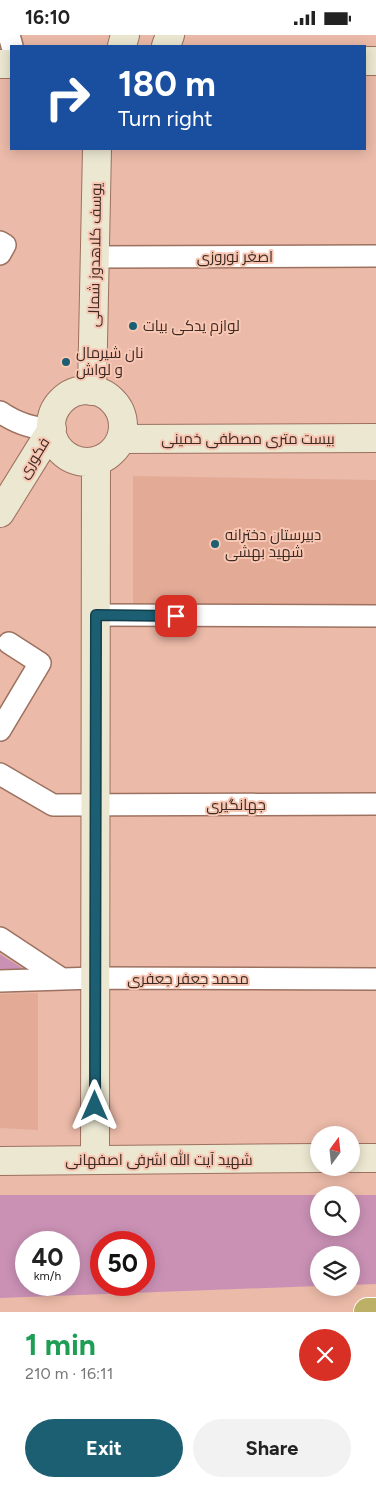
<!DOCTYPE html>
<html lang="en">
<head>
<meta charset="utf-8">
<style>
  :root { --surface:#fff; --page:#f2f2f2; --text:#222; --muted:#767676; --accent:#1c5f73 }
  body { margin:0; font-family:Figtree,Cairo,sans-serif; background:var(--page); color:var(--text); height:100vh; display:flex; flex-direction:column; font-size:19px; white-space:nowrap }
  * { box-sizing:border-box; margin:0 }
  p { font-size:16px; color:var(--muted) }
  .icon { flex:none; width:28px; height:28px; fill:none; stroke:currentColor; stroke-width:2; stroke-linecap:round; stroke-linejoin:round }
  .map { position:relative; height:1277px; overflow:hidden }
  .drawer { display:flex; flex-direction:column; background:var(--surface); flex:1 }
  .drawer>* { flex:none }
  .banner { position:absolute; left:10px; top:10px; width:356px; height:105px; border-radius:0px; box-shadow:0 2px 12px #0003; background:#1a4fa0; color:#fff; overflow:hidden }
  .needle { width:32px; rotate:15deg }
  .controls { position:absolute; left:310px; top:1091px; display:grid; gap:10px }
  .controls a { display:grid; place-items:center; width:50px; height:50px; border-radius:50%; background:var(--surface); box-shadow:0 2px 12px #0003; font-size:25px }
  .speed { position:absolute; left:15px; top:1196px; display:flex; gap:10px; font-size:25px; font-weight:700; text-align:center }
  .speed>* { display:grid; place-content:center; width:65px; height:65px; border-radius:50%; background:var(--surface); box-shadow:0 2px 12px #0003; line-height:1 }
  .speed small { font-size:12px; font-weight:400 }
  .speed .limit { border:8px solid #d22; background:#fff; color:#111 }
  .pin { position:absolute; display:grid; place-items:center; width:42px; height:42px; color:#fff; margin:-21px; border-radius:10px; box-shadow:0 2px 8px #0006 }
  .me { position:absolute; width:55px; margin:-28px; rotate:0deg; stroke-linejoin:round; filter:drop-shadow(0 0 4px #0008) }
  .turn { display:flex; align-items:center; gap:18px; height:105px; padding:0 25px; font-size:22px }
  .turn .icon { width:65px; height:65px; stroke-width:2.5 }
  .turn b { display:block; font-size:35px; line-height:42px }
  .round { display:grid; place-items:center; flex:none; width:52px; height:52px; border-radius:26px; background:var(--page) }
  .head { display:flex; align-items:center; justify-content:space-between; height:85px; padding:0 25px }
  h1 { font-size:30px; font-weight:700; line-height:38px; color:#1e9e55 }
  .primary-button { display:flex; gap:10px; margin-top:auto; padding:10px 25px }
  .primary-button a { flex:1; height:58px; border-radius:30px; background:var(--accent); color:#fff; font-size:20px; font-weight:700; line-height:58px; text-align:center }
  .primary-button a+a { background:var(--page); color:var(--text) }
  .status { display:flex; justify-content:space-between; align-items:center; height:35px; padding:0 25px; background:var(--surface); direction:ltr }
  .status svg { height:14px; fill:currentColor }
  .map>svg:first-child { display:block }
  .built { fill:#e3ab96 }
  .green { fill:#ca91b5; fill-rule:evenodd }
  .lines { fill:none; stroke-linecap:round; stroke-linejoin:round }
  .street-casing { stroke:#9d7160; stroke-width:24 }
  .secondary-casing { stroke:#9d7160; stroke-width:30 }
  .highway-casing { stroke:#fff; stroke-width:30 }
  .street { stroke:#fff; stroke-width:21 }
  .secondary { stroke:#ebe7d1; stroke-width:28 }
  .highway { stroke:#bbb065; stroke-width:28 }
  .route-casing { stroke:#123e4b; stroke-width:12 }
  .route { stroke:#1c5f73; stroke-width:9 }
  .poi-dot { fill:#1c5f73; stroke:#f8c7b4; stroke-width:2 }
  .labels { text-anchor:middle; stroke-width:4; stroke-linejoin:round; paint-order:stroke }
  .street-label { font-size:15px; fill:#3d2a23; stroke:#f8c7b4 }
  .poi-label { font-size:15px; fill:#3d2a23; stroke:#f8c7b4; text-anchor:start }
</style>
</head>
<body>
<div class="status"><b>16:10</b><svg viewBox="0 0 49 12"><path d="M0 12V9h3v3zM5 12V6h3v6zM10 12V3h3v9zM15 12V0h3v12zM26 1h20v11H26zM47 4h2v5h-2z"/></svg></div>
<div class="map">
<svg width="376" height="1277" viewBox="0 0 376 1277">
  <rect width="100%" height="100%" fill="#ebbaa8"/>
  <path class="built" d="M133,441L376,445V574H133Z
    M38,958V1095L0,1093V959Z"/>
  <path class="green" d="M0,919L24,934L0,935Z
    M0,1160H376V1249L351,1250V1220H319V1251L0,1263ZM319,1160H351V1192H319ZM26,1208H69V1250H26ZM101,1208H144V1250H101Z"/>
  <g class="lines">
    <g class="street-casing">
      <path id="street" d="M9,0L12,11
        M0,207L5,210L0,219
        M95,222L376,221
        M0,377C16,388 33,394 52,394
        M96,580L376,581
        M0,695L40,628L9,608
        M0,739L53,770L376,769
        M0,903L62,944
        M0,946L95,943L376,944"/>
    </g>
    <g class="secondary-casing">
      <path id="secondary" d="M122,11L125,0
        M166,11L170,0
        M365,26H376
        M0,29H11
        M51 391a36 36 0 1 1 72 0a36 36 0 1 1-72 0Z
        M92,356L97,114
        M121,404L376,403
        M0,478L52,394
        M351,1123H376
        M95,1125L96,426
        M0,1126L319,1123"/>
    </g>
    <g class="highway-casing">
      <path id="highway" d="M368,1277H376"/>
    </g>
    <use href="#street" class="street"/>
    <use href="#secondary" class="secondary"/>
    <use href="#highway" class="highway"/>
  </g>
  <g class="lines">
    <g class="route-casing">
      <path id="route" d="M95,1071L96,580L176,581"/>
    </g>
    <use href="#route" class="route"/>
  </g>
  <g class="poi-dot">
    <circle cx="133" cy="291" r="5"/>
    <circle cx="66" cy="327" r="5"/>
    <circle cx="215" cy="509" r="5"/>
  </g>
  <g class="labels">
    <g class="street-label">
      <text transform="translate(95 220) rotate(-89)" y="5">یوسف کلاهدوز شمالی</text>
      <text x="235" y="227">اصغر نوروزی</text>
      <text x="248" y="409">بیست متری مصطفی خمینی</text>
      <text transform="translate(34 423) rotate(-58)" y="5">فکوری</text>
      <text x="236" y="775">جهانگیری</text>
      <text x="188" y="949">محمد جعفر جعفری</text>
      <text x="159" y="1130">شهید آیت الله اشرفی اصفهانی</text>
    </g>
    <g class="poi-label">
      <text x="143" y="296">لوازم یدکی بیات</text>
      <text x="76" y="323">نان شیرمال<tspan x="76" dy="17">و لواش</tspan></text>
      <text x="225" y="505">دبیرستان دخترانه<tspan x="225" dy="17">شهید بهشی</tspan></text>
    </g>
  </g>
</svg>
<div class="controls">
<a><svg class="needle" viewBox="-14 -14 28 28"><path d="M0-13l5 13h-10z" fill="#e53935"/><path d="M0 13l5-13h-10z" fill="#767676"/></svg></a>
<a><svg class="icon" aria-label="search" viewBox="0 0 24 24"><circle cx="10" cy="10" r="6"/><path d="M15 15l6 6"/></svg></a>
<a><svg class="icon" aria-label="layers" viewBox="0 0 24 24"><path d="M12 4l9 5-9 5-9-5zM3 14l9 5 9-5"/></svg></a>
</div>
<div class="speed"><div>40<small>km/h</small></div><div class="limit">50</div></div>
<div class="pin" style="left:176px;top:581px;background:#d93025"><svg class="icon" aria-label="arrive" viewBox="0 0 24 24"><path d="M6 21V4h12l-3 4 3 4H6"/></svg></div>
<svg class="me" style="left:95px;top:1071px" viewBox="-20 -20 40 40"><path d="M0-17L14 15 0 8-14 15z" fill="#1c5f73" stroke="#fff" stroke-width="4"/></svg>
<div class="banner">
<div class="turn"><svg class="icon" aria-label="right" viewBox="0 0 24 24"><path d="M7 20v-9h11M14 6l5 5-5 5"/></svg><div><b>180 m</b>Turn right</div></div>
</div>
</div>
<section class="drawer">
<div class="head"><div><h1>1 min</h1><p>210 m · 16:11</p></div><a class="round" style="background:#d93025;color:#fff"><svg class="icon" aria-label="close" viewBox="0 0 24 24"><path d="M6 6l12 12M18 6L6 18"/></svg></a></div>
<div class="primary-button"><a>Exit</a><a>Share</a></div>
</section>
</body>
</html>
